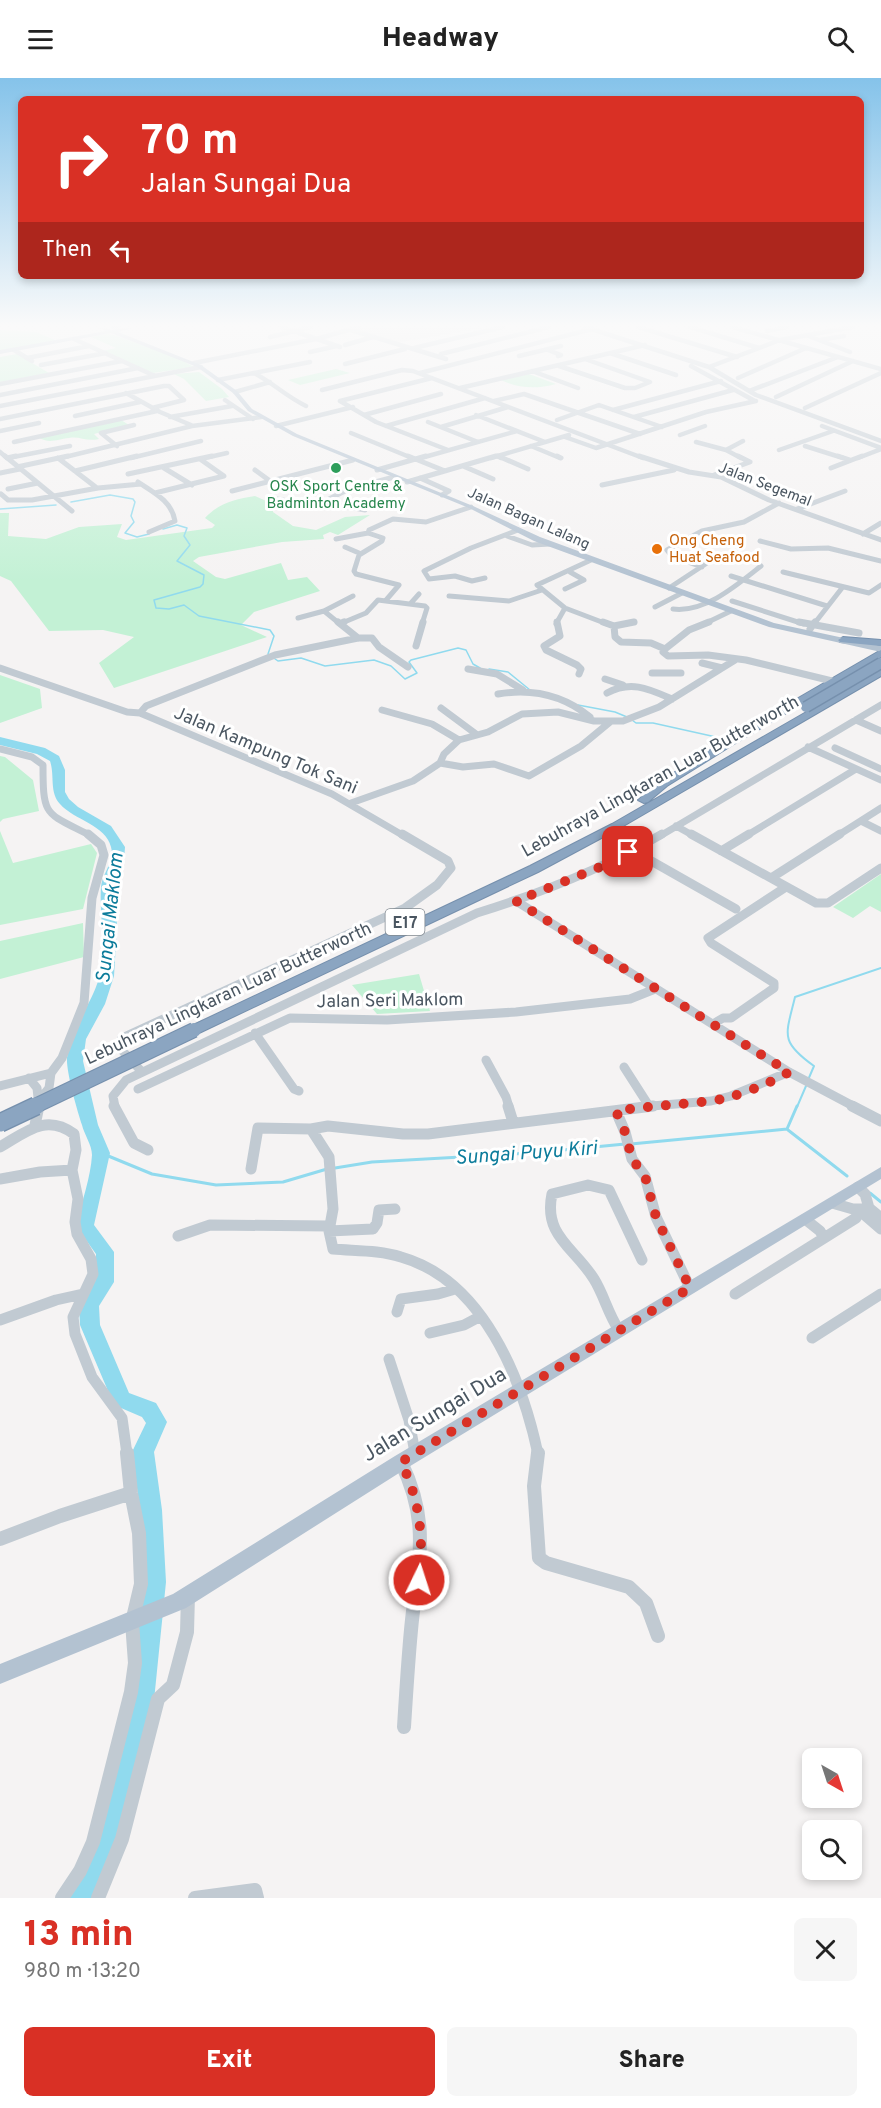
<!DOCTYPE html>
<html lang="en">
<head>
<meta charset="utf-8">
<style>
  :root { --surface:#fff; --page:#f6f6f6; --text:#222; --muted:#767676; --accent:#d93025 }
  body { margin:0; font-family:Overpass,sans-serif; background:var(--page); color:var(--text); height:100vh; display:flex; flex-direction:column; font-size:22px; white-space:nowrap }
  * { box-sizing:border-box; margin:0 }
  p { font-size:20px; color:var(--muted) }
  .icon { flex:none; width:33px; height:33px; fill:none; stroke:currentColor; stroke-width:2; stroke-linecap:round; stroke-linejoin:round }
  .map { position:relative; height:1820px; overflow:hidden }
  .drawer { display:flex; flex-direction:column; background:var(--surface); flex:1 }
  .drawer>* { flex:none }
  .guide { position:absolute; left:18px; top:18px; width:846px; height:183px; border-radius:9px; box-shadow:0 3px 9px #0003; background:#d93025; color:#fff; overflow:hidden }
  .needle { width:39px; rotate:141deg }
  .buttons { position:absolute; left:802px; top:1670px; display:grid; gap:12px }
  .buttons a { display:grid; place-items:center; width:60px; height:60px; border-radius:9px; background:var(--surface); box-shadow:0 3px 9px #0003; font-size:30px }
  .pin { position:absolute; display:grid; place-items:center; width:51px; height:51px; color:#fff; margin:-26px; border-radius:12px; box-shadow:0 3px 9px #0006 }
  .me { position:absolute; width:66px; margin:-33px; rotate:4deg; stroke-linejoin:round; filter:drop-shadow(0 0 4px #0008) }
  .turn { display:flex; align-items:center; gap:21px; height:126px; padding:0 24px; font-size:27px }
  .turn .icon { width:78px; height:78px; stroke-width:2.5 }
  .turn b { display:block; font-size:42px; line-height:51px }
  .then { display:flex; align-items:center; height:57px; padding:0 24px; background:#0003; gap:12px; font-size:22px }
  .round { display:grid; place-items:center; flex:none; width:63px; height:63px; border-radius:9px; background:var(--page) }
  .headline { display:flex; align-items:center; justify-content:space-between; height:102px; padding:0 24px }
  h1 { font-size:36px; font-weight:800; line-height:45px; color:var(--accent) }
  .primary-button { display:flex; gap:12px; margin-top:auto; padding:12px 24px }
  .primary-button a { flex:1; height:69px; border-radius:9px; background:var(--accent); color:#fff; font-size:24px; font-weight:800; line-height:69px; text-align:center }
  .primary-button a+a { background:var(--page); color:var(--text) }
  header { display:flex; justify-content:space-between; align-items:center; height:78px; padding:0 24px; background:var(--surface); font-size:27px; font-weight:800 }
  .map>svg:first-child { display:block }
  .education { fill:#e6e4e5 }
  .green { fill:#c3f1d5 }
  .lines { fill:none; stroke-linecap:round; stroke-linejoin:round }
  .stream-far2 { stroke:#90daee; stroke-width:1.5 }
  .stream-far1 { stroke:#90daee; stroke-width:2 }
  .stream { stroke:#90daee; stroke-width:3 }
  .river { fill:#90daee; fill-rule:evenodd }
  .highway-casing { stroke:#7690ad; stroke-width:2 }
  .minor-far5 { stroke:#c1cad2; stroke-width:4.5 }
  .minor-far4 { stroke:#c1cad2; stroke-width:5 }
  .minor-far3 { stroke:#c1cad2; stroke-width:7 }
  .minor-far2 { stroke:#c1cad2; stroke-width:9 }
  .minor-far1 { stroke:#c1cad2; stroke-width:11 }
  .minor { stroke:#c1cad2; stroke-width:14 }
  .major { fill:#b3c2d1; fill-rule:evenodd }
  .highway { fill:#8ba5c1; fill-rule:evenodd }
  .highway-bridge-far2-casing { stroke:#7690ad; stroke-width:13; stroke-linecap:butt }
  .highway-bridge-far1-casing { stroke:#7690ad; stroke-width:16; stroke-linecap:butt }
  .highway-bridge-casing { stroke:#7690ad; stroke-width:20; stroke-linecap:butt }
  .highway-bridge-far2 { stroke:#8ba5c1; stroke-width:10 }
  .highway-bridge-far1 { stroke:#8ba5c1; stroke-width:14 }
  .highway-bridge { stroke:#8ba5c1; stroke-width:17 }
  .route { stroke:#d93025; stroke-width:10; stroke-dasharray:0 18 }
  .leisure-dot { fill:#2e9e5b; stroke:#fff; stroke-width:2 }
  .food-dot { fill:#e8710a; stroke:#fff; stroke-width:2 }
  .labels { text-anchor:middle; stroke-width:6; stroke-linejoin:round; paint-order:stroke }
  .far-street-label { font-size:15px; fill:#4a5661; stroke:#fff }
  .far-leisure-label { font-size:15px; fill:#27864d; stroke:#fff }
  .far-food-label { font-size:15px; fill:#c56008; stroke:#fff; text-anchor:start }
  .shield { fill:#fff; stroke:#808990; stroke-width:1.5 }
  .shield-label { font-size:16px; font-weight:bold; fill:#4a5661 }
  .street-label { font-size:18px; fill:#4a5661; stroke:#fff }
  .water-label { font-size:20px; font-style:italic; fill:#0c7c9b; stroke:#fff }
  .near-street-label { font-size:21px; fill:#4a5661; stroke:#fff }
</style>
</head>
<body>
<header><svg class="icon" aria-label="menu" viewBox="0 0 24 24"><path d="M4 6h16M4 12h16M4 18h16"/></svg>Headway<svg class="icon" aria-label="search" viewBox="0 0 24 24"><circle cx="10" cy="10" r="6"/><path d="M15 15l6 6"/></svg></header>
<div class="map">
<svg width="881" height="1820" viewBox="0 0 881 1820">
  <rect width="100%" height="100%" fill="#f5f3f3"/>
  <path class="education" d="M361,249H479L482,250L396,265L356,251Z"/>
  <path class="green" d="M0,252L36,254L57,263L0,273Z
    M107,256L114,257L174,278L194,289L153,295L103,273L116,270L91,259Z
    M17,276L49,295L0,304V279Z
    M336,291L350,295L300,307L288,302Z
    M199,294L222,311L229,319L206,323L184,301L174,296Z
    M529,296L556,306C537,311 519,311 501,302Z
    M121,342L129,347L94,356L99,361C86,364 80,358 69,360C57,361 51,366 39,360Z
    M255,418L273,426V434L293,448L316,452L345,439L370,437L338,457L330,454L323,457L324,461L282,464L199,479L193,483L216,499L225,501L281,485L288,502L307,499L320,513L254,534L241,547L267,559L114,610L99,585L134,559L103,552L49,553L11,503L0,498V435H9L8,458L46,461L79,449L122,446L117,459L126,462L212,450L215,447L205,440C219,425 235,421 255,418Z
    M0,597L40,611L42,630L0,645Z
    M0,678L5,679L33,702L39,733L3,741L0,744Z
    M0,753L13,785L91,766L97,775L83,831L0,847Z
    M881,796V834L870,828L853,840L833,829Z
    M83,845L84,879L0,901V863Z
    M419,896L430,933L377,936L352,907Z"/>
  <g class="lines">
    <path class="stream-far2" d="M71,424L110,417L133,421L135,424L131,438L134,444L125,455L137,459L149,456
      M0,431L56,427
      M163,451L177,447L187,450L184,458L190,467L177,483L204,497L203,506L200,509L154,522L156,530L169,531L184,527L199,538L270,552L274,558L268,576L278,583L301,580L325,588L374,582L391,588L405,601L417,595L409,584L411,582L458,570L466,572L473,586L480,590
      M489,591L508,594L530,612
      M578,627L615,634L627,639
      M632,642L636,645H653L725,661"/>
    <path class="stream-far1" d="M808,1002L814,988C779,963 786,957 795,919L881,890
      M797,1029L806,1008"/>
    <path class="stream" d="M788,1052L847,1098
      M631,1066L787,1051L797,1028
      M101,1075L152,1096L216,1107L283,1104L327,1091
      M335,1090L372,1084L532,1075L625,1066
      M870,1115L881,1124"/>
    <path class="river" d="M0,659L45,670L59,678L65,692V714L69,721L78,729L111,748L125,769L124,783L115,807L117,848L114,898L105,926L86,961L83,983L98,1047L110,1075L94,1147L114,1174V1204L99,1228L100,1247L129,1315L156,1325L167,1344L154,1374L162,1432L166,1504L151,1652L112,1797L98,1820H67L71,1810L88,1790L127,1652L144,1504L140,1432L132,1374L146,1345L142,1339L114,1327L80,1247L79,1227L96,1202V1176L76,1148C81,1127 91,1098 92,1077C92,1067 84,1056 82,1047C77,1032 66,993 67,980C70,951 91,928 99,900C107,870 99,838 101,809C102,796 115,783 111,769C106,747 74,742 60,726C49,714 55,698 50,683L37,676L0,667Z"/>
    <g class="highway-casing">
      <path id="highway" d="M843,559L881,562V568L840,564L838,562Z
        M881,572V579L734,666L667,708L648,724L644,725L638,722L659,704L726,662Z
        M881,591V598L620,750L538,794L199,955L194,957L187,952L189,949L530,788L612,746Z"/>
    </g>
    <path class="minor-far5" d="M113,249H118
      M282,249L340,269
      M585,249L709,289L756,317L881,363
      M638,249L737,279
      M690,249L759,270
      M732,249L881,291
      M351,252L446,281
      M767,253L787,249
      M806,257L850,274
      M270,259L311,249
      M74,261L155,298
      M820,262L844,258
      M345,267L373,259
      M414,270L503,249
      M14,272L32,283
      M548,272L561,277L558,278
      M310,274L337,268
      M610,275L676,297
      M519,278L561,268
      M27,280L89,268
      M443,280L441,276L549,249
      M194,285L316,261L359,249
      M345,286L405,271
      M41,287L106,275
      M559,288L625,310H635L650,304L585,281
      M691,288L755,323
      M709,289L780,262L853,249
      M532,293L578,310
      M254,295C273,305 287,319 306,328
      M420,295L592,251
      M738,300L806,270
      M218,302L310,284
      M0,306L122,283
      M460,310L645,267
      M322,312L402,292L413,293L643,380
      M749,313L838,279
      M235,314L270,304
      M126,315L160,334L191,347
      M0,317L138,290
      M776,319L853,283
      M225,322L253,341
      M340,323L376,344L448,372
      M340,323L432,300
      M494,323L524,316L640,356
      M0,328L201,289
      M805,330L881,295
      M613,332L721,303
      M364,337L441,316
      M476,337L545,364
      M75,338L140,324
      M170,339L232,328
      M634,339L733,312
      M0,341L164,308H169L184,322L152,330
      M557,342L599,327L662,349
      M428,344L478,364
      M276,348L353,329
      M386,348L485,320
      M822,348L881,370
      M441,349L508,329
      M0,353L39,345
      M351,355L412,380
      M680,357L705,348
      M565,359L596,370L706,334L756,323
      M14,364L157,333
      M696,364L726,372L741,380
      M117,368L101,355L134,347
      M531,368L560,380
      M805,368L843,380
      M726,372L743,363
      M779,372L833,353
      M0,374L7,380
      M497,378L501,380
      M8,380L70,368
      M61,380L192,348L261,339
      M131,380L201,363
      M205,380L227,375
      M421,380L517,353
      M491,380L569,357
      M858,380L881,371"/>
    <path class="minor-far4" d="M5,378L72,433
      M408,378L445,393
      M498,378L528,391
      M557,378L561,380
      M639,378L689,394L721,399L769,422L881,462
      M738,378L750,384
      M838,378L850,382
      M7,380L16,378
      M58,380L97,410
      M463,388L493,401
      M17,389L68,378
      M164,390L192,407
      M831,390L862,378
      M255,392L270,403
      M377,392L426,378
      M75,393L137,378
      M0,395L20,391
      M128,396L212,378
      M714,397L750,384
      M420,400L449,413L442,417
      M138,404C153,414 172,423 175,443L149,454
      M407,404L496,378
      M602,407L674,392
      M8,411L38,405
      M232,413L353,382
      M155,415L224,398L200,381
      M1,416L8,422H32L98,410L141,406
      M277,421L304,426L327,425L365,432
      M327,425L325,423L349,411L394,399
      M797,431L845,413
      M863,456L881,445
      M507,458L532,467L550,466
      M336,461L368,455
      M760,463L791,471L828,470L881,483
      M345,469L359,475
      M591,482L537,507L565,530L607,546
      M702,489L685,483V480L670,476L667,472L702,453L744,444L779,425
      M783,494L869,515L881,507
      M731,498L827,528
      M485,500L472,503L455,498L429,501L424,493L471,470L518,452
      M669,510L707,485
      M565,511L584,502L570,494
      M449,518L509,523L542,512
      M387,521L399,507L356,496L354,493L359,477L382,463L383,460L368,455L369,452L393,441L426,444L471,429
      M732,523L804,546
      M411,525L419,516
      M655,529L682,515
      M673,531C705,535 737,507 761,488
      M324,533L340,546
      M298,540L324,533L353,518
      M342,545L366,535L378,522L425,528L427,530L422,546
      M556,546L565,530
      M626,546L634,544
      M704,546L731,533
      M814,546L842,510"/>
    <path class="minor-far3" d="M338,544L358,560
      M557,544L560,558L544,568L546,572L577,587L581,591L579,596
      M603,544L614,548L615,559L621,564L651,565L665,571L689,552L709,544
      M799,544L859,555
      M342,545L344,544
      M614,548L634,544
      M810,551L815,544
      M416,568L423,544
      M665,571L663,574L668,578L708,577L746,582L832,603
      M702,585L722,590
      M0,590L127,634L140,635L332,716L404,758
      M468,591L497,596L523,612
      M652,595H681
      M605,601L623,607
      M607,615C631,602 649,611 672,621
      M498,616C533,610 563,617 590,639
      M441,630L476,656
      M382,632L432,646L459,662
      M140,635L146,628L275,577L358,560H372L379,569L408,589
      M856,642L881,653
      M808,669L881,702
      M835,670L881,691
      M0,671L32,679L43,687C43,740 45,734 91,758
      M440,685L463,689L494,686L529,698L581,668L610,644
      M351,725L413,703L440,685L444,676L459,662L488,654L522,636L558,634L594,643H623L659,629L735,582
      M861,743L881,753
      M676,748L694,758
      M660,758L881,627
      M746,758L856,691
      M837,758L881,730"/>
    <path class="minor-far2" d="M691,756L816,825H828L881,790
      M632,772L736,831
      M721,773L749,756
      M771,800L840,756
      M516,823L789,994L855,1029
      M713,946L723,940H731L774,910V905L711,865L708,860L786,809
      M255,955L294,1011L299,1013
      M486,982L506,1019L509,1029
      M624,989L649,1028
      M142,994L119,969L122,960L405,830L437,807L451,790L448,783L402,756
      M29,1000L37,1010L39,1029
      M0,1008L51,995
      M138,1011L290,940L387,942L516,934L630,921L655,911
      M41,1020L49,1010L51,995L62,980L84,925L92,820L104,777L101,767L88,756
      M115,1029L113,1018L126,1002L477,835C541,815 605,790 662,756
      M640,1029L711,1023L731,1018L789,994"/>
    <path class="minor-far1" d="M114,1028L134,1065L148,1072
      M508,1028L513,1044
      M852,1028L881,1043
      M616,1033L625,1054L632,1081L645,1098L656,1139L690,1210
      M35,1047L39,1028
      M311,1051L329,1079L333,1131L329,1153L333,1171C356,1173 379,1172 401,1179C483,1202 522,1301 538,1376
      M0,1069C26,1054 46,1035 74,1056L76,1072L72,1092L78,1121L75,1144L77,1156L91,1181L93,1196L73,1239L75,1256L92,1299L122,1340L127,1376
      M251,1091L258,1050L311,1051L328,1048L403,1056H428L653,1028
      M0,1101L40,1094L72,1092
      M858,1109L865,1116L869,1130L881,1140
      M832,1125L853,1131H864
      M805,1141L820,1153L824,1160
      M329,1153L373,1151L377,1145L379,1132L395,1131
      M178,1158L210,1147L329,1148
      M735,1216L856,1140L859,1132L881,1151
      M397,1234L401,1221L438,1216L455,1211
      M0,1242L56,1222L83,1216
      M619,1252C608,1236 604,1217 594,1201C575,1170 543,1158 552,1116L588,1107L609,1112L642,1182
      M430,1255L464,1247L481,1238
      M812,1260L881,1216
      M389,1281L409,1342L415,1375"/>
    <path class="minor" d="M538,1375L534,1408L539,1480L546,1485L629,1509L646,1525L658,1558
      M401,1384C432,1448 417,1486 411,1552C408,1584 406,1617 404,1649
      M0,1461L60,1438L131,1415
      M62,1820L80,1793L93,1764L131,1614L135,1585L132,1544L141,1506L139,1455L131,1415L127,1375
      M98,1820L122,1761L158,1621L173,1607L187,1554L188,1517
      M195,1820L255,1812L257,1820"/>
    <path class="major" d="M98,249L112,252L136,249L118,254L201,287L237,313L252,331L297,356L473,428L540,459L774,545L881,568V574L769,549L534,463L469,430L293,358L248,333L233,315L197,289L111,255L0,276V272L106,253Z
      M881,1089V1101L407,1390L186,1530L0,1606V1586L173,1516L395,1378Z"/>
    <use href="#highway" class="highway"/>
    <g class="highway-bridge-far2-casing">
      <path id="highway-bridge-far2" d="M806,629L881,585"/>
    </g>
    <g class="highway-bridge-far1-casing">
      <path id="highway-bridge-far1" d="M33,1029L194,952"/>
    </g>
    <g class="highway-bridge-casing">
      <path id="highway-bridge" d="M0,1045L36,1028"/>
    </g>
    <use href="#highway-bridge-far2" class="highway-bridge-far2"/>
    <use href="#highway-bridge-far1" class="highway-bridge-far1"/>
    <use href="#highway-bridge" class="highway-bridge"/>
  </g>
  <linearGradient id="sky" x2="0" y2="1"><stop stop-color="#85c3ea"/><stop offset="0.49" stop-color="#fafafa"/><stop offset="1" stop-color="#fafafa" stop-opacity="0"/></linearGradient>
  <rect width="881" height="504" fill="url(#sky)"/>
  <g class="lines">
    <path class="route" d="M419,1502C424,1460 420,1422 401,1384L690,1210L656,1139L645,1098L632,1081L625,1054L616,1033C647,1028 678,1027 710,1023C732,1021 769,1006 789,994L516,823L598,790L628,774"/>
  </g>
  <circle class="leisure-dot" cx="336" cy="390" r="6"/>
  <circle class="food-dot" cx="657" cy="471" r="6"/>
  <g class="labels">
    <g class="far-street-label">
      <text transform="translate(765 406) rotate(21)" y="5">Jalan Segemal</text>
      <text transform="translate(529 440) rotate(24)" y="5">Jalan Bagan Lalang</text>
    </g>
    <g class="far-leisure-label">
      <text x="336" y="413">OSK Sport Centre &amp;<tspan x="336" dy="17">Badminton Academy</tspan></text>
    </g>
    <g class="far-food-label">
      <text x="669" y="467">Ong Cheng<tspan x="669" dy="17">Huat Seafood</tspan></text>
    </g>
    <rect class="shield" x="385.5" y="831" width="39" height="26" rx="4.5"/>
    <g class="shield-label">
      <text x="405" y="850">E17</text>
    </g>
    <g class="street-label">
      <text transform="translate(266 672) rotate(23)" y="6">Jalan Kampung Tok Sani</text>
      <text transform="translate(660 698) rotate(-29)" y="6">Lebuhraya Lingkaran Luar Butterworth</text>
      <text transform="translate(228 915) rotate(-25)" y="6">Lebuhraya Lingkaran Luar Butterworth</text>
      <text transform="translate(390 922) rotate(-1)" y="6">Jalan Seri Maklom</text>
    </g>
    <g class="water-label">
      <text transform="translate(109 840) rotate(-84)" y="7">Sungai Maklom</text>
      <text transform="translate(526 1074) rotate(-4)" y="7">Sungai Puyu Kiri</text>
    </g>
    <g class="near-street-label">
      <text transform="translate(434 1336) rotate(-31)" y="7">Jalan Sungai Dua</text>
    </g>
  </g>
</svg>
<div class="buttons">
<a><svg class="needle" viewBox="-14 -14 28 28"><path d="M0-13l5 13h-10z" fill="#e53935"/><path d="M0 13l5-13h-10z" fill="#767676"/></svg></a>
<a><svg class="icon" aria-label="search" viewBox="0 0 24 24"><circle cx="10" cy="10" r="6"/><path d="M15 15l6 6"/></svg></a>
</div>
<div class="pin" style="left:628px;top:774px;background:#d93025"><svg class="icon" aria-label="arrive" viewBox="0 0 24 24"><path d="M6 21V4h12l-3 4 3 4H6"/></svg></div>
<svg class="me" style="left:419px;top:1502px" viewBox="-20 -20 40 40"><circle r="17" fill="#d93025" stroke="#fff" stroke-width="3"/><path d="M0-11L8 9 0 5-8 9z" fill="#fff"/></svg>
<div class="guide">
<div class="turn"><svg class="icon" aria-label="right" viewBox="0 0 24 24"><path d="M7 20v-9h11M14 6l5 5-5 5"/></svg><div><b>70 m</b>Jalan Sungai Dua</div></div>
<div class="then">Then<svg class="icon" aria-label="left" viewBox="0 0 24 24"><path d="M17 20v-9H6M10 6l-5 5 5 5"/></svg></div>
</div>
</div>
<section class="drawer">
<div class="headline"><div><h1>13 min</h1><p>980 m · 13:20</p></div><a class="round"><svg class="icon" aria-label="close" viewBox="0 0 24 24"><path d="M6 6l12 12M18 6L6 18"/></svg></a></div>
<div class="primary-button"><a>Exit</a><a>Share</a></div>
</section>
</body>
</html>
